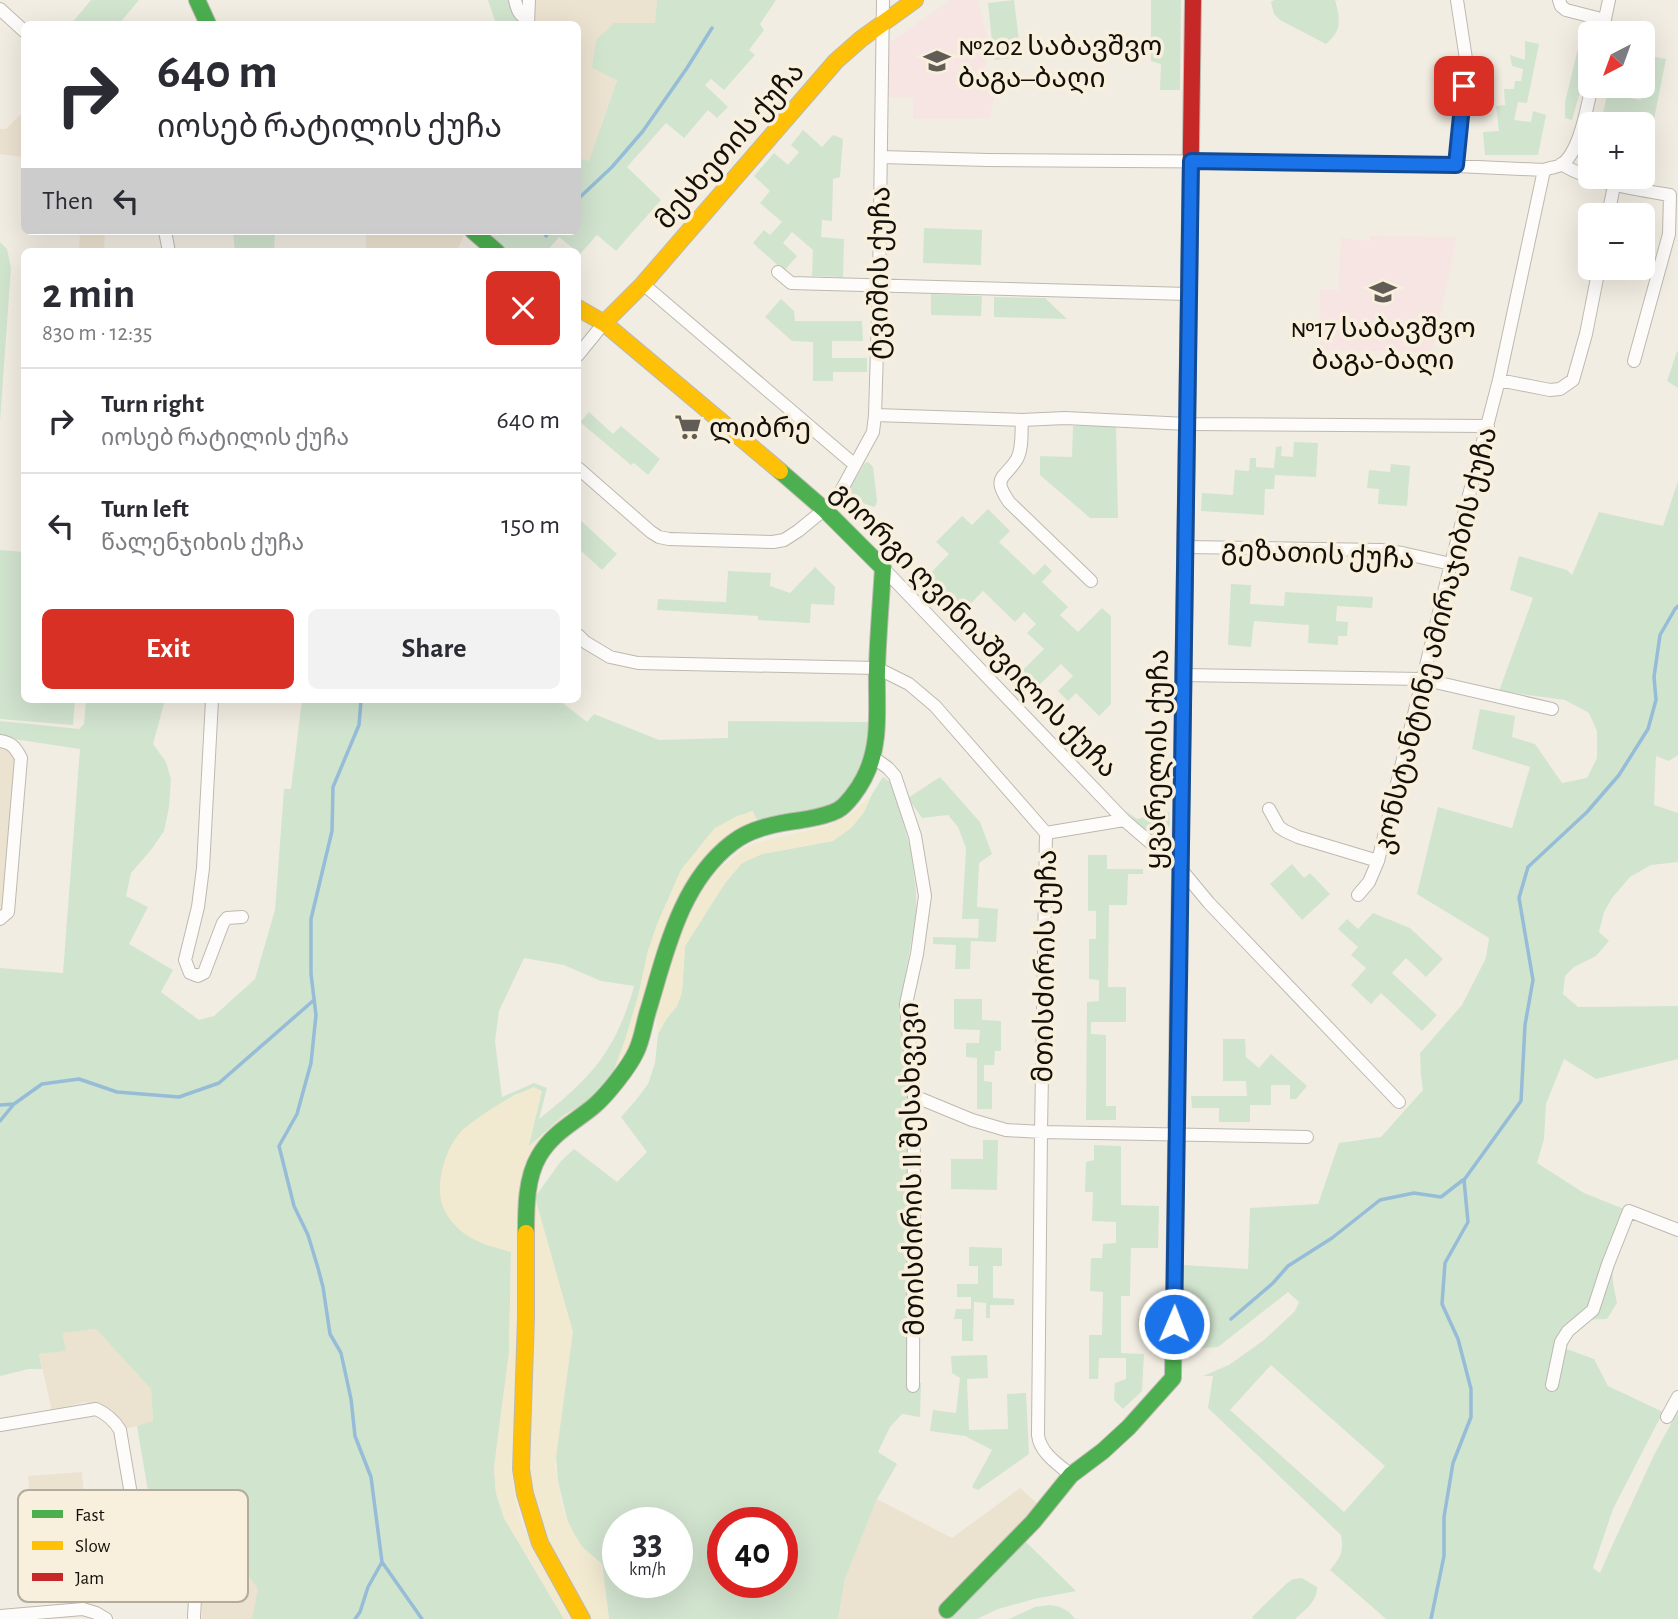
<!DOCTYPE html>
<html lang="en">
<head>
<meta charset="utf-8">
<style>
  :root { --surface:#fff; --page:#f2f2f3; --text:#2b2b33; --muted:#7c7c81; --line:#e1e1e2; --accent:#d93025 }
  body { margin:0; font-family:"Alegreya Sans","Noto Sans Georgian",sans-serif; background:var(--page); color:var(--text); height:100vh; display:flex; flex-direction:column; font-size:26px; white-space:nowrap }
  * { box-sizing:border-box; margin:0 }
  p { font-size:23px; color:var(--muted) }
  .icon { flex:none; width:38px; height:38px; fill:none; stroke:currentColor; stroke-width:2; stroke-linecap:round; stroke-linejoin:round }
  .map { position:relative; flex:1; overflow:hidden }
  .panel { position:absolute; left:21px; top:248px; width:560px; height:455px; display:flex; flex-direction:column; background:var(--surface); border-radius:10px; box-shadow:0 7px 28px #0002 }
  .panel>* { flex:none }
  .banner { position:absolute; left:21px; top:21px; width:560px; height:214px; border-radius:10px; box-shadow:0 7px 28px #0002; background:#fff; color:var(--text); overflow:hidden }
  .needle { width:46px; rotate:221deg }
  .controls { position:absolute; left:1578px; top:21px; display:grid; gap:14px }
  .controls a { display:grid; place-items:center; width:77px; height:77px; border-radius:10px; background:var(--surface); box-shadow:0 7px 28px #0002; font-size:35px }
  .speed { position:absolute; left:602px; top:1507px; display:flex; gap:14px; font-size:35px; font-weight:700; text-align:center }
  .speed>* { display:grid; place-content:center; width:91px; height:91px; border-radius:50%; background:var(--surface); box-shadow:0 7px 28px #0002; line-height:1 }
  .speed small { font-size:18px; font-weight:400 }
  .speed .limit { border:10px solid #d22; background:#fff; color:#111 }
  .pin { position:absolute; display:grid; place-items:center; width:60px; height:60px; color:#fff; margin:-30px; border-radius:14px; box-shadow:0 4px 10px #0006 }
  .me { position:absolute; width:77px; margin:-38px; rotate:1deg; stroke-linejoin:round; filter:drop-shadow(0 0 5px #0008) }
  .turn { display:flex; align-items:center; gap:24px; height:147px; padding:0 21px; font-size:32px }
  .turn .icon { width:91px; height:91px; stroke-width:2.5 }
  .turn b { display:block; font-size:49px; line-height:60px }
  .then { display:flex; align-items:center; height:66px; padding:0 21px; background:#0003; gap:14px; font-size:26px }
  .round { display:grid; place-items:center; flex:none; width:74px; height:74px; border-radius:10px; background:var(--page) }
  .overview { display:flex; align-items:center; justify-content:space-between; height:119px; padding:0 21px }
  h1 { font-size:42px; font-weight:700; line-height:52px }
  .cta { display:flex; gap:14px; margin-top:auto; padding:14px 21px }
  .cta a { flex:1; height:80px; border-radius:10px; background:var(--accent); color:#fff; font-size:28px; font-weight:700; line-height:80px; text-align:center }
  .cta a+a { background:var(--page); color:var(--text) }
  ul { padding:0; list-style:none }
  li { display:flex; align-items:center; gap:21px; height:105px; padding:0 21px; border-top:2px solid var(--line) }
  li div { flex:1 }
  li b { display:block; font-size:26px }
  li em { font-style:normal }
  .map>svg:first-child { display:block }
  .built { fill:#ece2d0 }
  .education { fill:#f6e5e2 }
  .green { fill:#d1e4ce; fill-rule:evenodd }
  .sand { fill:#f1e9d0 }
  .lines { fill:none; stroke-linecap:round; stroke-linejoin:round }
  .stream { stroke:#96bcd8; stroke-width:3.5 }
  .street-casing { stroke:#bdb9b0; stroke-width:14 }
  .fast-casing { stroke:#bdb9b0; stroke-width:18 }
  .slow-casing { stroke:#bdb9b0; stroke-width:18 }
  .jam-casing { stroke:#bdb9b0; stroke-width:18 }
  .street { stroke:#fdfcfb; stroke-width:12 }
  .fast { stroke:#4caf50; stroke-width:16 }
  .slow { stroke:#ffc107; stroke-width:16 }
  .jam { stroke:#c62828; stroke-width:16 }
  .route-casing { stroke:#114b97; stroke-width:18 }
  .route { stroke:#1a73e8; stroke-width:12 }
  .labels { text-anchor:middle; stroke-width:7; stroke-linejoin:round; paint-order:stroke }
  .poi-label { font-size:28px; fill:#13100a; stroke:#f8efdc; text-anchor:start }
  .street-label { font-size:28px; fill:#13100a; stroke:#f8efdc }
  .key { fill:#f8efdc; stroke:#b3ac9d; stroke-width:2 }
  .key-label { font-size:19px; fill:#13100a }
</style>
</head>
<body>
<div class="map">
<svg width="1678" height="1619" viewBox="0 0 1678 1619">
  <rect width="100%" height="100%" fill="#f2ede2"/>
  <path class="built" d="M533,0H657L656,23H614L617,79L589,162L578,158V24H532Z
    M23,112L24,114V157L0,154V129H6Z
    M80,231H105L104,252H79Z
    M366,231H464L465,233L456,252H366Z
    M0,745L16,755L2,909L0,911Z
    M96,1329L151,1389L153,1422L124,1429L101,1405L84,1402L52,1411L39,1354L65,1351L61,1333Z
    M82,1472L89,1561L35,1565L28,1476Z
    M1020,1488L1050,1515L945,1619H838L845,1579L877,1499L952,1538Z
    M158,1505L207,1533L214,1528L259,1589L252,1619H202V1587L199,1563L144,1528Z"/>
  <path class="education" d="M951,0H978L988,39L984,80L997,81L990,118L913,119L914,98L886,97L890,42Z
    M1370,236L1457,237L1432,352L1320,350V290H1339L1341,238L1370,241Z"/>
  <path class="green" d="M91,0H139L119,24H71Z
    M488,0H511L518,24H496Z
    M657,0H776L760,24L764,30L749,50L755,55L724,90L711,79L705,85L728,107L717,118L708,110L684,138L666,123L627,167L661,200L616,251L597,235L580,254L559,237L546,252H507L492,239L495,231H578V158L589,161L617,80L592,68L596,40L614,23H655Z
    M1014,0L1021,57L994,60L988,3Z
    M1151,0H1181L1180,90H1160L1161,64L1151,61Z
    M1274,0H1335C1340,19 1343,30 1326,44L1280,20L1274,14L1271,2Z
    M1584,24L1593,27L1597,30L1596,33H1591V53L1572,120L1565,118V102Z
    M1525,41L1539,44L1527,103L1518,102L1514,120L1531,122L1533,111L1546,115L1538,155H1485L1483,132L1499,131L1496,106L1505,105L1504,89H1514L1515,81H1521L1523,69L1512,66L1510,55L1525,60Z
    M1650,56L1666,59L1653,124L1603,114L1607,94L1641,100Z
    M803,130L822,147L833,135L843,139L840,177L833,179L832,221L822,220L821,237L844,239L843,277L812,276L813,250L792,232L783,243L797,256L784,271L753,243L764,230L770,235L782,222L760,203L770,191L754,176L774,153L788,165L799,152L791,145Z
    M924,228L982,230L981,265L923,263Z
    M233,231H275L274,252H235Z
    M0,242L7,249L11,268L0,421Z
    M931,294L982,296L981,316L931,315Z
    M994,297L1045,298L1067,319L994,317Z
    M781,299L794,311L795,321H862L863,341H832V358H867V372H833V381H813V342L792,341L765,317Z
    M1677,351L1678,352V388L1667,381Z
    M589,412L613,434L621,426L660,459L648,475L634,463L631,465L580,422Z
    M1116,425L1118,518H1090L1040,475V456L1072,457L1073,426Z
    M1294,442L1318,443L1316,477L1275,475L1274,489H1265L1264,515L1201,511L1202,493L1233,495L1235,470L1249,471L1250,458H1256V467L1274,468L1276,447L1282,446L1281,456L1293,457Z
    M868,462L873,467L877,500L876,505L874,507L850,498L846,494L865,463Z
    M1391,464L1410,466L1407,506L1378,504L1379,489L1367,488L1369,470L1390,472Z
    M1678,481V755L1669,761L1656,756L1654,805L1678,813V862L1651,865L1630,877L1612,898L1604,912L1599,932L1609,941L1596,956L1574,967L1565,976L1563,994L1578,1007L1678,1006V1059L1596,1079L1564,1059L1546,1104L1544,1139L1537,1163L1584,1193L1624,1209L1612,1264L1613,1283L1617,1303L1607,1319L1577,1320L1564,1348L1594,1359L1608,1386L1663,1412L1613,1509L1593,1568L1600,1573L1612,1546L1655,1453L1678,1411V1619H1386L1330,1570C1341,1557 1344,1551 1341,1535L1208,1408L1213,1376H1203L1229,1365L1264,1340L1295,1311L1299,1302L1288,1292L1218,1347L1188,1349L1180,1342L1183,1265L1248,1269L1250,1208L1318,1204L1339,1143L1381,1137L1423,1090L1421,1075L1420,1053L1462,1005L1486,958L1489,938L1417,894L1438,807L1512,828L1530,767L1472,749L1480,709L1515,716L1512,737L1535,744L1562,783L1587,778L1597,758V731L1589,713L1565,700L1499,691L1533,598L1510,590L1519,556L1567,570L1572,575L1599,512L1663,526ZM1271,1365L1385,1466L1344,1512L1230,1410Z
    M988,509L1010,531L999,542L1034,575L1045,564L1052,571L1042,582L1068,607L1060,615L1078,632L1102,608L1111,616V704L1099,716L1076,693L1068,701L1058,691L1073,676L1061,664L1036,688L1020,673L1044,649L1027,633L1036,624L1024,612L1015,622L983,591L960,614L925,579L949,554L936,542L962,516L972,525Z
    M578,518L617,554L602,570L578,548Z
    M0,550L24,552V700H75L73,725L0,719Z
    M815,567L835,587L834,605L811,604L810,623L758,620V616L657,610L658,599L726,602L728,571L771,573L770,586L790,593Z
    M1231,584L1251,585L1250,604L1284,606L1285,592L1373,597L1372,608L1337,606L1336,621L1348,622L1347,636H1338V645L1308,643L1309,625L1254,621L1251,647L1228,645Z
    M86,700H165L153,744L166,762L171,779L169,807L164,831L151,850L131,873L126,896L148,907L129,944L173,970L161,992L199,1020L214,1016L255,979L275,910L284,789H291L302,700H559L587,722L594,714L659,740L728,738V721L871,722C870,751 861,788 832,803C809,814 781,816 757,820L752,811L715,828L681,870L658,922L648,951L638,997L625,1040L611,1079L588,1101L528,1148L541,1091L516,1094L462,1130L484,1244L511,1252L509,1353L494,1468L496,1493L504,1518L564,1619H252L258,1589L214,1529L208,1533L158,1505L152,1515L137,1426L153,1421L151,1389L96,1329L62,1333L66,1351L39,1354L42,1369H29L0,1376V968L63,973L80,749L0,737V721L79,729L84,724ZM524,958L564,965L601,981L634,986C616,1051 591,1078 539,1119L547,1088L534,1083L502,1097L495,1041L499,1011Z
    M883,777L890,782L900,810L911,852L916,891V915L900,1005L910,1098L908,1383H921L920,1417L902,1414L890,1427L878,1452L897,1464L877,1499L845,1579L838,1619H609L602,1564L582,1547L568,1523L558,1481L535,1197L561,1161L574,1149L617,1182L647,1152L621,1117L636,1100L648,1084L655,1063L658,1034L667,1018L677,1006L682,992L685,946L725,883L742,863L762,854L833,841L852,827L864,812L872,794ZM618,1522H677V1582H618ZM723,1522H782V1582H723Z
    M940,777L980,822L992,854L979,863L977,907L998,909L996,942L971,941L970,969H955L956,945L933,944V937L978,938L979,919H962L966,848L958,827L948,815L922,818L908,798Z
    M1125,810L1137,819L1169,812L1170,824L1167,831L1159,836L1149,835Z
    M1088,855H1107V869H1143V874H1128L1127,905H1109L1108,987H1126V1022H1091V1034L1106,1035V1106H1116V1120H1086L1087,1002L1099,1001V980L1089,979V939H1096V911H1088Z
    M1292,864L1304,878L1310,873L1330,894L1302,920L1270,884Z
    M1373,913L1410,928L1443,959L1426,977L1406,958L1392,973L1437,1015L1422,1031L1381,993L1371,1004L1351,985L1366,968L1351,955L1358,947L1338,929L1347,919L1358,929Z
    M954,999H982V1020L1001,1021V1051H995L994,1065H984V1081L992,1082V1109H977V1058L966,1057V1043H979L980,1030L954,1029Z
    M1223,1039H1245L1246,1057L1259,1068L1271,1054L1307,1086L1296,1099H1290V1085H1271V1105H1250V1122H1219V1108H1192L1191,1096H1247L1246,1081H1223Z
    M983,1140H998L997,1190L951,1189V1159H983Z
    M1094,1145L1121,1146V1205L1159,1206L1158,1248H1131L1130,1296H1121V1353L1144,1354L1142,1391L1123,1409L1114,1400L1115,1383L1126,1379V1358H1099L1098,1379H1089V1335H1102L1103,1292L1090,1291L1091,1258H1102L1103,1244L1116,1243V1222L1092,1221L1093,1192H1085L1086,1162L1094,1160Z
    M969,1247L1002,1248V1266H993V1298L1014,1299V1305H990V1318H986V1303L974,1302L973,1341H962V1319H954L956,1309H971V1297H957V1284H978V1266H969Z
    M987,1355L988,1378L967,1379L969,1430L1008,1429L1007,1394L1026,1393L1029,1454L978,1490L972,1487L992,1450L965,1436L930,1431L933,1410L956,1413L960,1378L952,1373L951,1356Z
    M1024,1540L1076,1591L1034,1599L998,1609L977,1619H945Z
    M1302,1578L1317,1587C1317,1602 1306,1609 1295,1619H1254L1252,1617L1286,1584L1293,1579Z
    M1049,1605C1060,1606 1068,1609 1075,1619H1009L1035,1607Z"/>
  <path class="sand" d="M872,794L864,812L852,827L833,841L762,854L742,863L725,883L685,946L682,992L677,1006L667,1018L658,1034L655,1008L674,942L705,886L719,869L743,849L755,843L827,826L851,814Z
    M753,811L757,820L738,829L723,840L701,866L663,936L651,971L632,1050L611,1079L625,1040L638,997L648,951L658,922L681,870L715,828L737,816Z
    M534,1087L542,1091L529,1146L564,1115L588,1101L541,1142L519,1252L514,1419L511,1469L516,1504L524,1529L569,1605L575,1619H564L504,1518L496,1493L494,1468L509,1353L511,1252C495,1247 479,1244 465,1234C455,1227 446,1216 442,1204C435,1183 446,1144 464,1129C484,1112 509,1097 534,1087Z
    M535,1197L573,1332L555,1465C559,1492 564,1522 581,1545C587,1552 595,1558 602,1564L609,1619H587L542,1534L528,1477Z"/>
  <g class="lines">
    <path class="stream" d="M578,199L612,167L643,131L687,68L712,28
      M546,236L550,231
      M361,700L359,725L333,787L332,831L311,919V974L316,1015L311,1063L297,1114L279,1146L294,1206L308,1235L318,1268L323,1287L330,1334L341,1353L351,1399L355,1436L371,1477L382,1562L422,1619
      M0,1105L14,1104
      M0,1121L14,1104L42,1084L79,1079L117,1092L179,1097L219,1083L314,1000
      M1231,1319L1273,1283L1288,1266L1332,1238L1380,1200L1414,1193L1441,1197L1463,1180
      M355,1619L360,1612L368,1587L382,1562
      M1431,1619L1444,1556V1517L1453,1463L1471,1417V1389L1458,1339L1442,1304L1445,1263L1468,1222L1464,1180L1521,1101L1525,1025L1533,980L1519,898L1528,867L1587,812L1619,775L1648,729L1656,700L1654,677L1660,635L1675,609L1678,606"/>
    <g class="street-casing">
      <path id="street" d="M515,0C517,9 519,16 528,19
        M1559,0L1561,6L1566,10L1605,20
        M0,9L24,31
        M528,24L529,0
        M1602,33L1609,0
        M881,157L988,160L1392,163L1544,170
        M1561,164C1595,184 1633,189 1670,195
        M1456,165L1466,59L1457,0
        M1608,215L1614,186
        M165,231L169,252
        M778,272L791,283L1188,294
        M643,284L855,465
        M578,355L604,323
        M1634,361L1669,234L1670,195
        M1499,380L1550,390L1560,389L1573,380L1586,334L1599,268
        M875,415L1022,420L1065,418L1187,424L1488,426
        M1022,420C1021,432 1023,448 1017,459C1005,479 991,476 1009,502L1091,581
        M578,468L651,532L659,537L669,539L773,542L784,540L798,531L836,500L873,432L875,415L879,285L883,0
        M1185,547L1381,550L1402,553L1451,564
        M883,568L1124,820L1180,868L1209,903L1399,1102
        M578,635L585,642L610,657L638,663L877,668L909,684L935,706L1046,833L1041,1132L1038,1435C1040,1453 1058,1464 1071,1475
        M1183,675L1422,679L1552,709
        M212,700L203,868L198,907L185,960L190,973L198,976L204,973L223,923L227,918L242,917
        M0,741C12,743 15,747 21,758L8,912L0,919
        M872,760H877L888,768L895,776L915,836L925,896L917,954L906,1004L914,1096L913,1386
        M1269,809L1279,827L1285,831L1298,837L1378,861
        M1046,833L1124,820
        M1358,895L1369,882L1378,861L1451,564L1499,380L1544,170C1549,168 1557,167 1561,165C1580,153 1587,106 1592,86
        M914,1096L972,1120L1006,1130L1041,1132L1307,1137
        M1552,1385L1561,1342L1568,1331L1593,1310L1608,1264L1629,1211L1678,1230
        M1667,1417L1678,1397
        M0,1425L96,1409C107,1414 114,1420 120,1430L136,1524C144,1544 167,1551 186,1560C200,1573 194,1602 194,1619
        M0,1616L83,1609L96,1613L106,1619"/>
    </g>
    <g class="fast-casing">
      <path id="fast" d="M197,0L208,24
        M473,231L497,252
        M1183,698L1190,215
        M526,1233C526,1208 526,1178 539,1156C552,1133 575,1122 594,1106C607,1095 629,1067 636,1052C642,1040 644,1024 648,1011C666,952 680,883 732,843C751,828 778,823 802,820C813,818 827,816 838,810C847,805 859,788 864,778C882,744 876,706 877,669C878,635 881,601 883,568L825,510L780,471
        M947,1610L1033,1522L1071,1475L1103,1451L1129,1427L1173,1378L1178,1000"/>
    </g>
    <g class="slow-casing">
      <path id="slow" d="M578,308L604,323L780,471
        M604,323L643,284L836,61L861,39L915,0
        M1178,1000L1183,698
        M526,1233V1317L521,1469L525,1494L540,1543L582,1619"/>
    </g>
    <g class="jam-casing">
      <path id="jam" d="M1190,215L1193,0"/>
    </g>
    <use href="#street" class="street"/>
    <use href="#fast" class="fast"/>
    <use href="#slow" class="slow"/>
    <use href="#jam" class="jam"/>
  </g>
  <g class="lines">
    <g class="route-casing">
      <path id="route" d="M1174,1324L1191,161L1456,165L1464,86"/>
    </g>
    <use href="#route" class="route"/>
  </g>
  <defs>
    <g id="school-bare" transform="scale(2.1)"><path d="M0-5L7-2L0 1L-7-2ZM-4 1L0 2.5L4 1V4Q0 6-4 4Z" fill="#615d56" stroke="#f8efdc" stroke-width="2.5" paint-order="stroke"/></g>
    <g id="supermarket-bare" transform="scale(2.1)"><path d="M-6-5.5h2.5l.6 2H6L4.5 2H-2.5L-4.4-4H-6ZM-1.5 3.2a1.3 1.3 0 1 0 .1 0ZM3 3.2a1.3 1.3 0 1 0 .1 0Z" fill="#615d56" stroke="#f8efdc" stroke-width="2.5" paint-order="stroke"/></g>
  </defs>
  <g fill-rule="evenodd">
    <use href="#school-bare" x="937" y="61"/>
    <use href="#school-bare" x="1383" y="292"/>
    <use href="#supermarket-bare" x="688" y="427"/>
  </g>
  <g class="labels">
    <g class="poi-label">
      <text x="958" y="55">№202 საბავშვო<tspan x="958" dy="32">ბაგა–ბაღი</tspan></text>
      <text x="1383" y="337" text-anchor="middle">№17 საბავშვო<tspan x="1383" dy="32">ბაგა-ბაღი</tspan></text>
      <text x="709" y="437">ლიბრე</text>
    </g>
    <g class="street-label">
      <text transform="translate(729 145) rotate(-49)" y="10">მესხეთის ქუჩა</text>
      <text transform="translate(878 273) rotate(-89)" y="10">ტვიშის ქუჩა</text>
      <text transform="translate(1318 553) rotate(3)" y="10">გეზათის ქუჩა</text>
      <text transform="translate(975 629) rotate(46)" y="10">გიორგი ღვინიაშვილის ქუჩა</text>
      <text transform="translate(1434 640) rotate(-76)" y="10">კონსტანტინე ამირაჯიბის ქუჩა</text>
      <text transform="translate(1156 759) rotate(-89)" y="10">ყვარელის ქუჩა</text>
      <text transform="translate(1044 966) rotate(-89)" y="10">მთისძირის ქუჩა</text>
      <text transform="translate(911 1169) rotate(-91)" y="10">მთისძირის II შესახვევი</text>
    </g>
  </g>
  <rect x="18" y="1490" width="230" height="112" rx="10" class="key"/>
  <rect x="32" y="1510" width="31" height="8" fill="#4caf50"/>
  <rect x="32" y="1541" width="31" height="9" fill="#ffc107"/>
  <rect x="32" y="1573" width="31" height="8" fill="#c62828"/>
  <g class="key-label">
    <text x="75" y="1521">Fast</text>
    <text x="75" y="1552">Slow</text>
    <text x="75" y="1584">Jam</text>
  </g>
</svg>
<div class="controls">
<a><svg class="needle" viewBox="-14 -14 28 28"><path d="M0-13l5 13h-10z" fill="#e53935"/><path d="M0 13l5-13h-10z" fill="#7c7c81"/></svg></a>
<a>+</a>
<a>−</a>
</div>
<div class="speed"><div>33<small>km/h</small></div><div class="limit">40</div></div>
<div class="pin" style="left:1464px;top:86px;background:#d93025"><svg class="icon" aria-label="arrive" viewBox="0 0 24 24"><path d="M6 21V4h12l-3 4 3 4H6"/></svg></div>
<svg class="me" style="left:1174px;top:1324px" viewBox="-20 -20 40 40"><circle r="17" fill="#1a73e8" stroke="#fff" stroke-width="3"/><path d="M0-11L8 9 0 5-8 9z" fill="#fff"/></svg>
<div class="banner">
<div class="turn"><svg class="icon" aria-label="right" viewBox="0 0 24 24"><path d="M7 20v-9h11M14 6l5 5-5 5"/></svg><div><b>640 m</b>იოსებ რატილის ქუჩა</div></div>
<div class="then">Then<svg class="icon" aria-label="left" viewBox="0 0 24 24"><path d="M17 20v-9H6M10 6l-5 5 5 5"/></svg></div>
</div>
<section class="panel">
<div class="overview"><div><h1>2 min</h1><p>830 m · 12:35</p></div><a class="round" style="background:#d93025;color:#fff"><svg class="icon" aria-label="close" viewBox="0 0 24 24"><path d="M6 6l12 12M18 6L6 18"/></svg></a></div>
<ul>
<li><svg class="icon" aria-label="right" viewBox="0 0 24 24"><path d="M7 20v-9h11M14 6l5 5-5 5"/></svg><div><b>Turn right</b><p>იოსებ რატილის ქუჩა</p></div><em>640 m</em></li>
<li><svg class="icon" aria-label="left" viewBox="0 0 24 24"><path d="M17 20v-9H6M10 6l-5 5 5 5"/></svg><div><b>Turn left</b><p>წალენჯიხის ქუჩა</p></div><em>150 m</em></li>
</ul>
<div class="cta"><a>Exit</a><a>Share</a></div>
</section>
</div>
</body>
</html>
